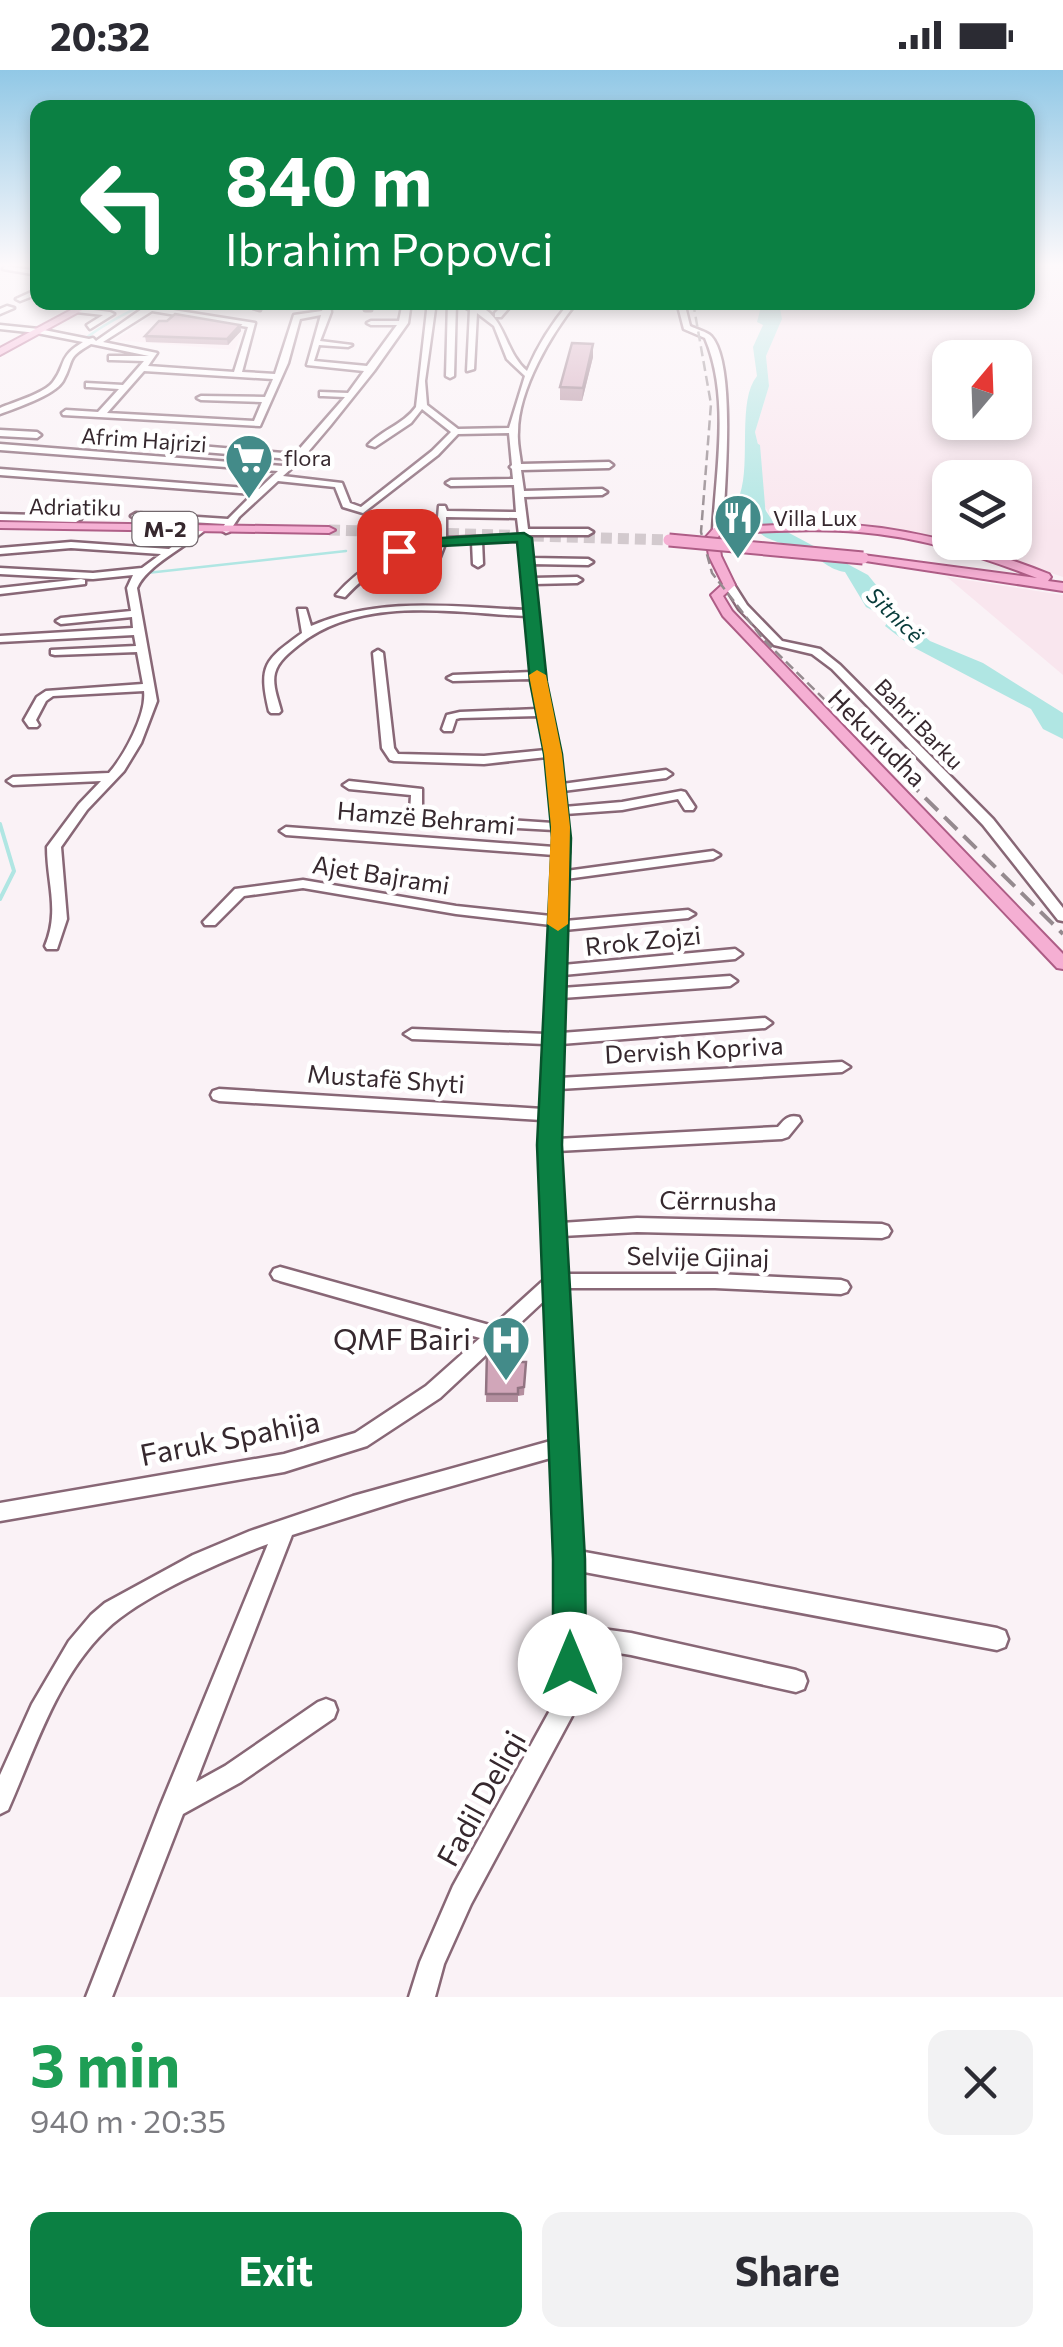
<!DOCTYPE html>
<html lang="en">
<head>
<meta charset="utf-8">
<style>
  :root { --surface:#fff; --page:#f2f2f3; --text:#2b2b33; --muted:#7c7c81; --accent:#0b8043 }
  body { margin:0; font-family:Commissioner,sans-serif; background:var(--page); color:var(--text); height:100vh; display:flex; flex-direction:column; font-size:38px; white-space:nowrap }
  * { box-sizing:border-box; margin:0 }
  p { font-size:32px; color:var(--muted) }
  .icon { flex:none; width:55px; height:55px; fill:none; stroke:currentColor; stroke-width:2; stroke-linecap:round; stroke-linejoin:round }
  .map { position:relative; height:1927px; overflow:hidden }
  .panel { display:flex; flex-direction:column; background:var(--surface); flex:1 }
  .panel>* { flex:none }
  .hud { position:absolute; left:30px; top:30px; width:1005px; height:210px; border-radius:20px; box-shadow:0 5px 15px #0003; background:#0b8043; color:#fff; overflow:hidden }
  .needle { width:65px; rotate:19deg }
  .buttons { position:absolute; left:932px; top:270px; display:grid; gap:20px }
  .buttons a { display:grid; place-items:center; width:100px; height:100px; border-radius:20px; background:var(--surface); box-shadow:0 5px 15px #0003; font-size:50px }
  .pin { position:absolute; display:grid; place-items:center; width:85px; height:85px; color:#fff; margin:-42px; border-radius:20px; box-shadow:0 5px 15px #0006 }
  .me { position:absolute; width:110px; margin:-55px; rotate:0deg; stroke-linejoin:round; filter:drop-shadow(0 0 8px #0008) }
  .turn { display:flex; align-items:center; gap:35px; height:210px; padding:0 30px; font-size:45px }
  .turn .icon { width:130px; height:130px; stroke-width:2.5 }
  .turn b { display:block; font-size:70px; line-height:85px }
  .round { display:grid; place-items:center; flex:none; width:105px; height:105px; border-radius:20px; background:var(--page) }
  .headline { display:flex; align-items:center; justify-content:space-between; height:170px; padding:0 30px }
  h1 { font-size:60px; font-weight:700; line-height:75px; color:#1e9e55 }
  .cta { display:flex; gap:20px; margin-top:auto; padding:20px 30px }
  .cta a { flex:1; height:115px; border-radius:20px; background:var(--accent); color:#fff; font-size:40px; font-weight:700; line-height:115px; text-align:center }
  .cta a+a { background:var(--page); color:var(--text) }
  .status { display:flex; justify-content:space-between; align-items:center; height:70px; padding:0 50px; background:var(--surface); direction:ltr }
  .status svg { height:28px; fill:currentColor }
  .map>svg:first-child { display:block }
  .built { fill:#f9e6ee; fill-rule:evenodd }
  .water { fill:#b0e6e3 }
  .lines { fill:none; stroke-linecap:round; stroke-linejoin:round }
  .stream-far1 { stroke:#b0e6e3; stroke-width:2.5 }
  .stream { stroke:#b0e6e3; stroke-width:4 }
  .river { fill:#b0e6e3; fill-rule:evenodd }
  .major-tunnel { stroke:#d3cace; stroke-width:11; stroke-dasharray:11 6; stroke-linecap:butt }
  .minor-casing { stroke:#886776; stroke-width:5 }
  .major-casing { stroke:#ae5d86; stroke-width:4 }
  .minor { fill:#fff; fill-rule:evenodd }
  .major { fill:#f5afd3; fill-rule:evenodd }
  .rail-far1 { stroke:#958a8f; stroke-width:2.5; stroke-dasharray:10 5; stroke-linecap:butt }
  .rail { stroke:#958a8f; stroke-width:4; stroke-dasharray:18 9; stroke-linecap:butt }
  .major-bridge-casing { stroke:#ae5d86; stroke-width:15; stroke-linecap:butt }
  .major-bridge { stroke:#f5afd3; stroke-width:11 }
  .wall { fill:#b48f9f }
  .shaded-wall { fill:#927482 }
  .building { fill:#d1a6b9; stroke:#927482; stroke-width:2.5 }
  .route { fill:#0b8043; stroke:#07532c; stroke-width:2.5 }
  .slow { fill:#f59e0b }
  .labels { text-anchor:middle; stroke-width:9; stroke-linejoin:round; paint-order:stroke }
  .far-street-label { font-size:22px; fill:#36282e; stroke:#fff }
  .far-poi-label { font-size:22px; fill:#36282e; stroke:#fff; text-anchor:start }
  .shield { fill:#fff; stroke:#72686d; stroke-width:2.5 }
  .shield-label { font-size:22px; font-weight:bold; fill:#36282e }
  .far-water-label { font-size:22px; font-style:italic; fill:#073b3a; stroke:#fff }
  .street-label { font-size:25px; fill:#36282e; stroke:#fff }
  .near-poi-label { font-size:30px; fill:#36282e; stroke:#fff; text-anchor:end }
  .near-street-label { font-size:30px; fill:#36282e; stroke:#fff }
</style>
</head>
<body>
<div class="status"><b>20:32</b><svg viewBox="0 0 49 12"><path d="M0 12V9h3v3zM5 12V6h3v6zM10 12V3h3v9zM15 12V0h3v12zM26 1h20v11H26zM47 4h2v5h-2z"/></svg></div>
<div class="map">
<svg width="1063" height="1927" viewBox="0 0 1063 1927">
  <rect width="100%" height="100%" fill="#faf2f6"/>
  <path class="built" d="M1028,195H1063V507L997,485L892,461L776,455L754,418L759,379L755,362L769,316L766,286L782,249L779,233L1028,232ZM950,288H1015V352H950ZM950,408H1015V472H950Z
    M155,243L245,256L235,280L115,270Z
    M947,507L1063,525V605Z"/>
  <path class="water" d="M762,233H779L782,249L766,286L769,316L755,362L759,379L754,418L760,432L776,456L868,505L901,546L930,571L983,593L1063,643V669L1043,659L1031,639L911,576L885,556L890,549L866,537L845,502C828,499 824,491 809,484C764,462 760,480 740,424C751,392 737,330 757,306L753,277L763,255L757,252Z"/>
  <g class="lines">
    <path class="stream-far1" d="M57,309C69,268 113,251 147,232
      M147,503L346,481"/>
    <path class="stream" d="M0,754L14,801L0,829"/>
    <path class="river" d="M753,371L760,375L766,447L771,452L763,457L750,449L746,375Z"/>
    <path class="major-tunnel" d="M329,460L669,470"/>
    <g class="minor-casing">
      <path id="minor" d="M5,196L38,201V205L3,199Z
        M38,219V224L20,231L16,229Z
        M152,232H161L154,237L255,253L242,302L275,304L294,245L322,241L324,235H330L331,242L320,271L352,275L348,277L319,275L314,291L367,296L397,255H371L367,253L371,251H399L403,232H411L408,253L374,301L330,356L302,389L283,406L342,413L350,433L361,437L432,381L451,362L422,339L411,353L375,377L368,375C382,360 404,354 416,337L428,232H436L425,311L427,335L458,359L509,358L525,306L507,289L494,256L477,243L474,299L467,301L470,240L456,232C508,232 499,277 527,301C538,275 552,253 570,232H577C551,264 518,320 518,362C517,373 520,384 521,394L609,392L613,395L609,398L521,400L524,421L602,419L607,422L602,425L524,427L528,459H588L593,462L588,465H528L531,488L588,489L593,492L588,495L531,494L533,508L577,507L582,510L577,513L533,514L544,611L559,683L562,714L666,700L672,704L666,708L563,721L564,737L622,732L681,721L685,722L695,737L693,740H685L678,729L622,740L565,744L569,782L566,801L713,781L720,785L713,789L566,809L565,851L688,840L695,844L688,848L564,860L563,895L735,879L742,884L735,889L563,905L562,918L730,906L737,911L730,916L562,928L561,963L765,948L772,953L765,958L561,974L559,1008L842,992L850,997L842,1002L559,1019L557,1069L778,1057C784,1050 788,1044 799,1047L801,1051L788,1067L782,1069L557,1081L561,1153L637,1148L882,1154L888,1156L891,1161L888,1166L882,1168L637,1162L562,1166L564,1204H715L841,1210L847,1212L850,1217L847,1222L841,1224L715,1218H565L579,1481L997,1558L1005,1561L1008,1569L1005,1577L997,1580L579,1501L580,1556L631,1563L796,1600L804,1603L807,1611L804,1619L796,1622L631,1585L581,1577V1595L572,1646L471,1834L444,1894L435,1927H409L420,1892L453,1816L553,1635L559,1595V1489L554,1387L406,1429L292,1465L196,1712L225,1696L318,1632L326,1629L334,1632L337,1640L334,1648L241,1712L183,1744L112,1927H86L160,1737L268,1474C222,1491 141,1526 106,1560C57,1607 35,1679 8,1740L0,1744V1705L32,1634L69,1571L91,1545L105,1533L193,1485L250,1461L353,1426L554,1370L547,1228L440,1328L367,1376L284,1402L0,1451V1433L284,1384L355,1363L426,1316L480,1268L280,1211L274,1209L271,1204L274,1199L280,1197L493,1256L547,1207L542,1050L219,1031L213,1029L211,1025L213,1021L219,1019L543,1039L545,974L412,969L404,964L412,959L546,964L551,855L456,844L303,818L244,826L215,855H205L203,852L235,819L303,810L456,836L551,846L554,785L286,765L280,761L286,757L554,777V760L428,753L410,743L411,725L349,719L343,715L349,711L422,719V741L431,745L553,753L547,687L484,694L394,691L390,690L382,678L373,583L378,580L383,583L394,678L398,684L484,686L546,680L539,646L460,648L456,649L452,661H444L442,659L447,645L460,642L538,639L532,609L453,611L447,608L453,605L532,602L526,546C452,543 363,525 300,574C290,582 278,591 275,603C272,615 278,629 281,641L279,643H271L269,641C258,595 265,590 302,563L298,539H306L311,556C380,526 452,537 526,540L519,471H482L483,494L478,497L473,494L472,472L445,474L438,492L433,495L428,492L434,476C398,483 370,500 345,527L336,525C363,494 396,477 436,470L439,436H445L447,441L516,442L514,415L451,416L446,413L451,410L513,409L512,399L510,397L512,395L509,363L458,364L438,385L363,443L343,437L335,417L278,411L239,447L229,462L226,463L221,460L225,454L136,449L131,446L136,443L228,449L253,424L0,405V399L259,419L278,401L0,380V374L283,396L291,389L93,373L89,370L93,367L295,384L345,327L323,326H320V322L348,323L364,301L307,295L321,245L300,249L288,293L260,356L63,345L62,343L66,340L98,342L119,319L89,317H86V313L123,315L144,291L112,290H109V286H149L91,274C65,289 75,289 63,311C55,325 16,338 0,344V338C14,332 45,323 53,312C67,294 57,288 83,272L37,263L0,259V255L39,259L89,269L93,268L96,271ZM152,241L248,257L234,302L148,296L157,283L103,272ZM144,301L273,309L265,327L201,326L197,328L201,330L262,332L254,351L107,343ZM446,447L517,448L519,465L446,468Z
        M255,232H262L260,240L253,238Z
        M363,232H371V240H365Z
        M448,232H456L454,306L450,308L446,306Z
        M506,232H514L501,247H495V243Z
        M677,232H684L690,256C696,259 707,262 711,266C737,294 724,421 723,460L718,463L713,460C716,398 730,327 705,268L684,259Z
        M7,236L14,238L0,244V239Z
        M76,238L110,242L114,244L90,259L87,255L103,245L76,242Z
        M0,360L37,362L41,365L37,368L0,366Z
        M0,444L76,446L81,449L76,452L0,450Z
        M197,458L205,460C186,477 147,495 137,518L157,631L141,673L124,701L87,740L61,777L67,849L57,879H47L45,876C60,840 47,814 47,777L79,734L101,711L13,715L7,711L13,707L109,703C124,686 147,644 144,621L53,626L46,631L36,650L39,655L37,657H29L24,650L37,627L46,621L143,614L137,582L55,585L51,584V580L136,576L134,565L0,572V566L133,558L132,547L61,554L56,551L61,548L131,541L127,518L133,505L93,509L0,504V498L93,503L142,498L161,484L71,478L0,484V478L71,472L169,479Z
        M81,509L85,510V514L0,524V518Z
        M725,513H733L747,535L782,571L820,579L840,595L993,749L1063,838V851L1058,850L983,755L832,599L812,584L774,575L739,539L724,515Z"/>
    </g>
    <g class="major-casing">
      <path id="major" d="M86,232H97L0,285V278Z
        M0,452L329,457L335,460L329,463L0,458Z
        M819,453C900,455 975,475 1049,504L1051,507L1048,511L1063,513V521L859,490V486L863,485L1037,508C980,486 921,467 859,462C813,458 767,462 721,463L718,467L721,486L735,515L723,526L732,541L1063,884V899L1057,898L723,546L711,525L723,514L709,486L706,467L714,458Z"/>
    </g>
    <use href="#minor" class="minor"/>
    <use href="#major" class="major"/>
    <path class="rail-far1" d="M693,232L711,334L701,462L712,503L764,570L831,636"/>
    <path class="rail" d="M829,633L1063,864"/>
    <g class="major-bridge-casing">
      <path id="major-bridge" d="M669,470L863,488"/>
    </g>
    <use href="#major-bridge" class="major-bridge"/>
  </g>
  <path class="wall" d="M106,232H139L129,238L106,234Z
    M240,255L241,261L228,275L146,272L145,266Z
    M593,274V287L582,331L560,330V317Z
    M487,1282L519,1292H526L524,1325L518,1326V1332H486Z"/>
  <path class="shaded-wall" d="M240,255L241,261L228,275L227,269Z
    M593,274V287L582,331L583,318Z"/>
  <path class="building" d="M175,244L240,255L227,269L145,266L159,251H167Z
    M572,273L593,274L583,318L560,317Z
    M487,1282H518L519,1292H526L524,1317L518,1318V1324H486Z"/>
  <linearGradient id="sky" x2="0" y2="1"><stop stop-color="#91c8e6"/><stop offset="0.42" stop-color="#fdf9fb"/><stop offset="1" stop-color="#fdf9fb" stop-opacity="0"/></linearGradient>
  <rect width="1063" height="464" fill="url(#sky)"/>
  <path class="route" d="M524,463L532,468L547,612L562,684L571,768L562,1075L585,1489L586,1594L581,1606L570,1611L558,1606L553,1594V1489L537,1075L552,768L544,684L530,612L517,472L442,476L399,485L392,481L442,468Z"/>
  <path class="slow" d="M537,600L546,605L562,684L570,757L568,854L558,861L547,854L551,757L544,684L529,605Z"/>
  <defs>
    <g id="supermarket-pin" transform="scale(2.5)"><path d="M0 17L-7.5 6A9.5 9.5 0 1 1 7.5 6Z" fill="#438b89" stroke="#fff"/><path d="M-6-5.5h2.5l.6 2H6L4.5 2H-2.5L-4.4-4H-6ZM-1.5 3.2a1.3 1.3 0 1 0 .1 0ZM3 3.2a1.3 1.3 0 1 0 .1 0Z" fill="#fff"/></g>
    <g id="restaurant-pin" transform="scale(2.5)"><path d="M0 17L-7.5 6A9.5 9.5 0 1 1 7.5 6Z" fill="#438b89" stroke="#fff"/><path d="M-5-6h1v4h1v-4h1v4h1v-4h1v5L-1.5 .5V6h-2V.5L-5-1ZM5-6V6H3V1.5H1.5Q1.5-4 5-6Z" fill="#fff"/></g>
    <g id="hospital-pin" transform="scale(2.5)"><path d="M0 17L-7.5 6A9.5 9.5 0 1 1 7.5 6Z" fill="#438b89" stroke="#fff"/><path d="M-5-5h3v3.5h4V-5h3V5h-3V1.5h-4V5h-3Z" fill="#fff"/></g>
  </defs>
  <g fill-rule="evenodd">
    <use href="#supermarket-pin" x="249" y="388"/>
    <use href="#restaurant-pin" x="738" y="448"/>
    <use href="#hospital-pin" x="506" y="1270"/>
  </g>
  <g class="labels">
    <g class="far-street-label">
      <text transform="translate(144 370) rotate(4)" y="8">Afrim Hajrizi</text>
      <text transform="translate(75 437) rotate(1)" y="8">Adriatiku</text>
      <text transform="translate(919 654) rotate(46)" y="8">Bahri Barku</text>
    </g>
    <g class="far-poi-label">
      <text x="284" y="396">flora</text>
      <text x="773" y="456">Villa Lux</text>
    </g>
    <rect class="shield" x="132.5" y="442" width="65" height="34" rx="8"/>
    <g class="shield-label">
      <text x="165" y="467">M-2</text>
    </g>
    <g class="far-water-label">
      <text transform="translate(895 545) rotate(44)" y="8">Sitnicë</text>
    </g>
    <g class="street-label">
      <text transform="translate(877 668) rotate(45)" y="9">Hekurudha</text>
      <text transform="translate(426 748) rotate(5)" y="9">Hamzë Behrami</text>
      <text transform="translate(381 805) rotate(9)" y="9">Ajet Bajrami</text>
      <text transform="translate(643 871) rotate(-6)" y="9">Rrok Zojzi</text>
      <text transform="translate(694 980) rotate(-3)" y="9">Dervish Kopriva</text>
      <text transform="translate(386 1009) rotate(4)" y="9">Mustafë Shyti</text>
      <text transform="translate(718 1131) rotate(1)" y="9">Cërrnusha</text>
      <text transform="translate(698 1187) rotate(1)" y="9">Selvije Gjinaj</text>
    </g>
    <g class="near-poi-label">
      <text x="471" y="1280">QMF Bairi</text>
    </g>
    <g class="near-street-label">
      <text transform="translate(230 1369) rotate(-11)" y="10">Faruk Spahija</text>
      <text transform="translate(482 1729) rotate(-61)" y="10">Fadil Deliqi</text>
    </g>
  </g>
</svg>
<div class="buttons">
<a><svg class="needle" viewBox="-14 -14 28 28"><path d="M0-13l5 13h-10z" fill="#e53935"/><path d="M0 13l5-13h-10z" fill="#7c7c81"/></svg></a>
<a><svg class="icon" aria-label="layers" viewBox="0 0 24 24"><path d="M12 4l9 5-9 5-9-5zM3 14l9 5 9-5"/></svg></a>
</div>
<div class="pin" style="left:399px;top:481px;background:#d93025"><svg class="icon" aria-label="arrive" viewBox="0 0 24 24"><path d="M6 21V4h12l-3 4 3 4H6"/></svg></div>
<svg class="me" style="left:570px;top:1594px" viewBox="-20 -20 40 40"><circle r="19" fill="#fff"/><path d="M0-13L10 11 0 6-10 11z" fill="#0b8043"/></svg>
<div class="hud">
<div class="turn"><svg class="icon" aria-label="left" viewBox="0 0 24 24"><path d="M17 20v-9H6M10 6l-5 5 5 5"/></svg><div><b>840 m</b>Ibrahim Popovci</div></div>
</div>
</div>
<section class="panel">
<div class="headline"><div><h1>3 min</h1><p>940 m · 20:35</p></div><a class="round"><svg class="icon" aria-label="close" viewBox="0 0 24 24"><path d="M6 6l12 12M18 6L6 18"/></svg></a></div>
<div class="cta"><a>Exit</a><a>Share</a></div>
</section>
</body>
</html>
